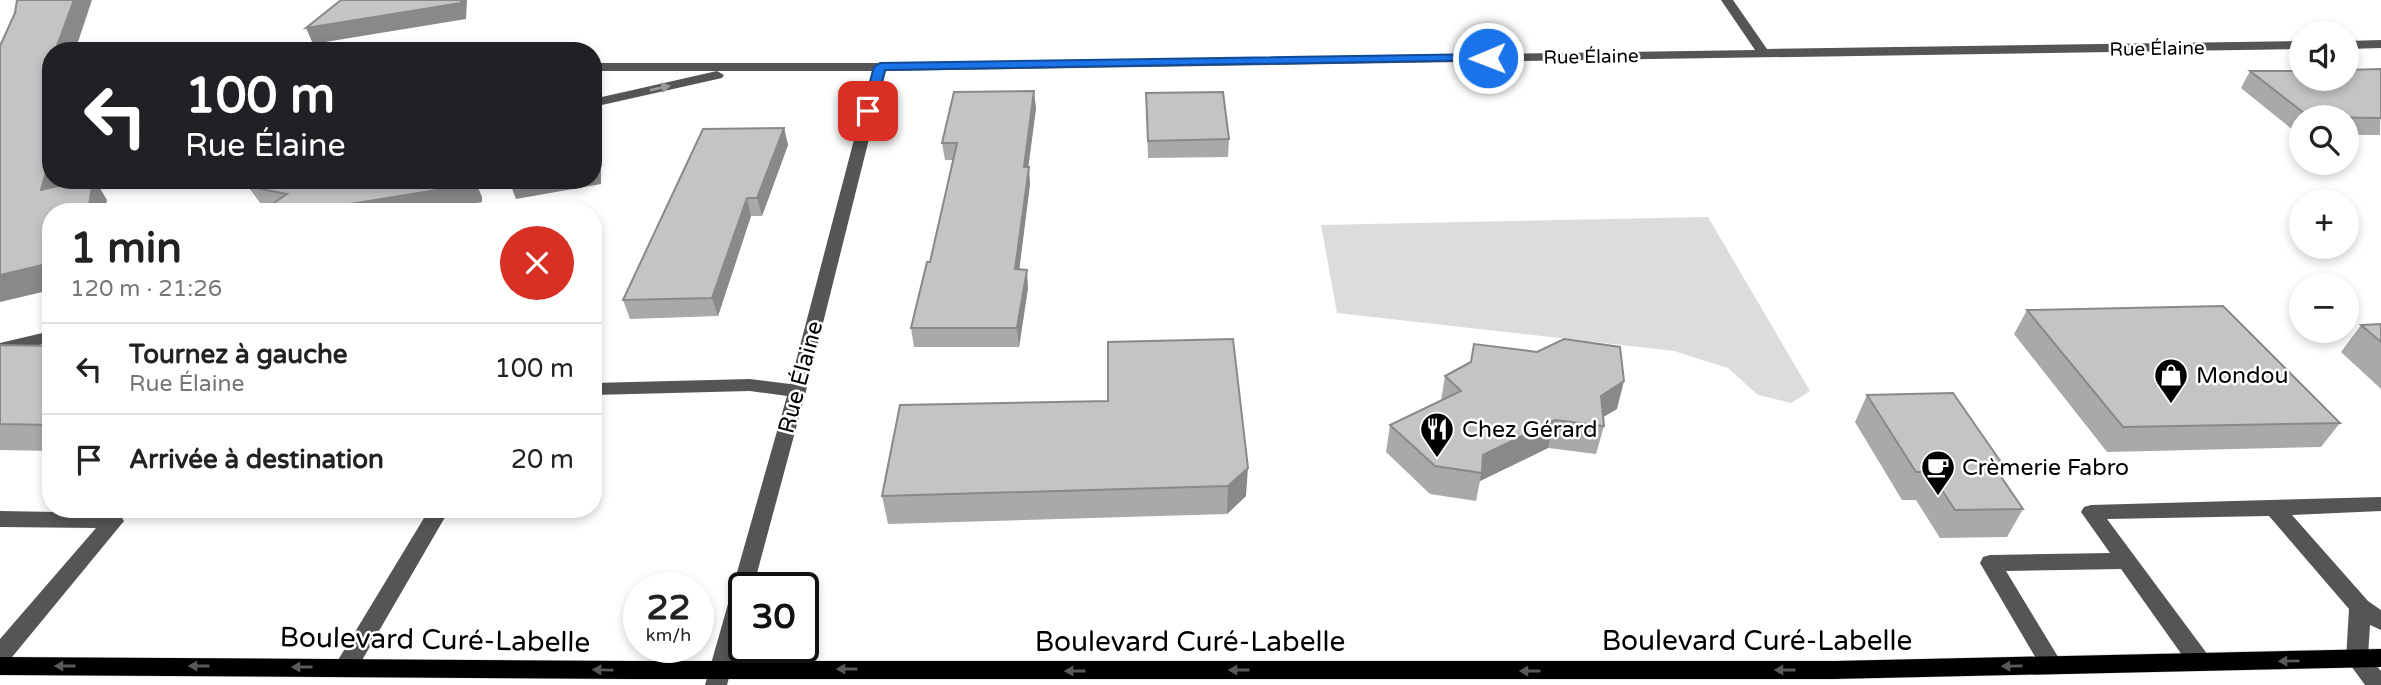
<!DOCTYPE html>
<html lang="fr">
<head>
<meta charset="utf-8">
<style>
  :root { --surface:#fff; --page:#f6f6f6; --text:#222; --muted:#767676; --line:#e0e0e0 }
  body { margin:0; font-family:"Varela Round",sans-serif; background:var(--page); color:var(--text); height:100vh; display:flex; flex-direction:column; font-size:26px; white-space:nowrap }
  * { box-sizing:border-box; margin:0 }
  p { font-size:23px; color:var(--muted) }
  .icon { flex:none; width:38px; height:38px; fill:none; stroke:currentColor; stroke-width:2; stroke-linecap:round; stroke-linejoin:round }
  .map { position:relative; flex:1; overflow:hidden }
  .drawer { position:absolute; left:42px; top:203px; width:560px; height:315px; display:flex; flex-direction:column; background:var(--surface); border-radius:28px; box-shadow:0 4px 10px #0003 }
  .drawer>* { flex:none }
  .guide { position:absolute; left:42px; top:42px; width:560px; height:147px; border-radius:28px; box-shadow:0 4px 10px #0003; background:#202124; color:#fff; overflow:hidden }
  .tools { position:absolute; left:2289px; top:21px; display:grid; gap:14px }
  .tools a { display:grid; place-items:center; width:70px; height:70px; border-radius:50%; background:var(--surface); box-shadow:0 4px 10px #0003; font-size:35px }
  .speed { position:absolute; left:623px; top:572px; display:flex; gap:14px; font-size:35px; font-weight:700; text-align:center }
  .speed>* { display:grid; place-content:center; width:91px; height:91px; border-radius:50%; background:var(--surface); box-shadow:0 4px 10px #0003; line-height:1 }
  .speed small { font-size:18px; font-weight:400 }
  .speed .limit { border:4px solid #111; border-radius:10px; background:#fff; color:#111 }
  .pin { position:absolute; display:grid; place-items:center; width:60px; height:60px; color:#fff; margin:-30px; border-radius:14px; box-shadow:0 4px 10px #0006 }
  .me { position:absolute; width:77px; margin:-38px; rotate:269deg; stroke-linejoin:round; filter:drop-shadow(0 0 5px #0008) }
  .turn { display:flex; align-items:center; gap:24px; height:147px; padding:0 28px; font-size:32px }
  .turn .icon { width:91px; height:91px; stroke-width:2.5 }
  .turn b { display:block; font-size:49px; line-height:60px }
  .round { display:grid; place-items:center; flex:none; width:74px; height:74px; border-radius:37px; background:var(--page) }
  .summary { display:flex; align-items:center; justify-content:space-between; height:119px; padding:0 28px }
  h1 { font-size:42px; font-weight:700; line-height:52px }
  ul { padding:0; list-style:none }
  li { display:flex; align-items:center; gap:21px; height:91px; padding:0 28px; border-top:2px solid var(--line) }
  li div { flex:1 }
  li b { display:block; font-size:26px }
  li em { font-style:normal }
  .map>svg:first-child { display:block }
  .green { fill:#dcdcdc }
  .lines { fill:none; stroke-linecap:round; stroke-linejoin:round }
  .major-casing { stroke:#dbdbdb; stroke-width:1 }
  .minor { fill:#555; fill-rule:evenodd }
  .major { fill:#000; fill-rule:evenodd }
  .wall { fill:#a9a9a9 }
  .shaded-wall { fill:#898989 }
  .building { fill:#c4c4c4; stroke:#898989; stroke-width:2 }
  .oneway { fill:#999 }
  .oneway2 { fill:#595959 }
  .route { fill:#1a73e8; stroke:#114b97; stroke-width:2 }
  .labels { text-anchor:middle; stroke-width:5; stroke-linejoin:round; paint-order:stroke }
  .far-street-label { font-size:19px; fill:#000; stroke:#fff }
  .poi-label { font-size:23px; fill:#000; stroke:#fff; text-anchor:start }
  .street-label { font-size:23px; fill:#000; stroke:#fff }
  .near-street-label { font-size:28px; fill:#000; stroke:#fff }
</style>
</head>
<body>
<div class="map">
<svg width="2381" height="685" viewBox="0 0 2381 685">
  <rect width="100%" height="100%" fill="#fff"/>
  <path class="green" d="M1708,217L1810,391L1791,403L1758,395L1728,368L1674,351L1337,313L1321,225Z"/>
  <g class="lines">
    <g class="major-casing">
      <path id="major" d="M2381,649V667L1834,679H631L0,675V657L631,661H1834Z"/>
    </g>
    <path class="minor" d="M1721,0H1733L1767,49L2301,41V49L886,71L806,391L753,588H744V624L727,685H705L787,396L750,391L593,395V383L750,379L790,384L872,71H593V63H880L1755,50Z
      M2381,40V48L2347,49V41Z
      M717,71L724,75L722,78L593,107V99Z
      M51,331V342L0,355V343Z
      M2381,497V511L2292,515L2368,601L2381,610V630L2370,625L2368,656L2381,671V685H2365L2346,659L2349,609L2269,516L2107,519L2208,655L2211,662L2208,669L2200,671L2192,669L2121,569L2006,571L2063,665L2060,672L2052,674L2044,672L1980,563L1983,557L1990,555L2110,553L2081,512L2084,507L2091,505Z
      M425,509H447L448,512L354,674L346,676L338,674L335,667L338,660L427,513Z
      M0,511L114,513L121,516L124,521L8,662L0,664V639L96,528L0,527Z"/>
    <use href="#major" class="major"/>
  </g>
  <path class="wall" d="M2381,69L2380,135H2347V117H2301V135H2299L2241,88L2250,71Z
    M1146,93L1229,139L1228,157L1148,158Z
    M1036,108L1028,167L1030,184L1019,269L1028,288L1019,347H914L911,328L930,262L953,160H945L942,143Z
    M784,128L788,145L762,216H751L718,316L630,319L623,300Z
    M243,180H475L482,197V202L421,212H275L272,207L261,204Z
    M2027,310L2340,423L2321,447L2107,452L2014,334Z
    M2381,324V389L2341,352L2361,325Z
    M1474,344L1617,409L1603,417L1604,426L1596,454L1548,448L1480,481L1476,501L1430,494L1386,452L1390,425L1441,401L1445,376L1471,363Z
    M0,345L51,346V451L0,450Z
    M1867,395L2003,465L1999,473L2023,509L2007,537L1940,538L1916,500H1902L1855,422Z
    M1108,401L1246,496L1227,514L888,524L882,496Z"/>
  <path class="shaded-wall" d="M74,0H92L75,51H55Z
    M461,0H467L466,19L313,44L306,28Z
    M51,62V82L46,75Z
    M1034,91L1036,108L1026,185L1024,167Z
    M595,124L601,141V184L516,199L509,181L593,180Z
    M784,128L788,145L762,216L757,198Z
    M51,155V180H64L55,212L41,190Z
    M1029,167L1030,184L1017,288L1015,269Z
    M93,180H95L107,200L105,212H88Z
    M474,180L482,197V202L421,212H332L338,206Z
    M747,198L751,216L718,316L712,298Z
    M51,263V290L0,302V275Z
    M1027,270L1028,288L1019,347L1017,328Z
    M1624,381L1617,409L1593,423L1601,396Z
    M1555,420L1548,448L1480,481L1483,455Z
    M1248,468L1246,496L1227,514L1228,486Z"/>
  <path class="building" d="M17,0H74L55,51H51V62L46,75L51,74V155L41,190L84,180H93L88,212H51V263L0,275V46L15,13Z
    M341,0H461V3L306,28Z
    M2381,69V118L2309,117L2250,71H2301V79H2347V70Z
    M1034,91L1024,167H1029L1015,269L1027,270L1017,328H911L927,262H930L957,143H942L954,92Z
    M1223,92L1229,139L1148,141L1146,93Z
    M593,124H595V167H593Z
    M784,128L757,198H747L712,298L623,300L703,129Z
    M247,180H474V184L338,206L332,212H306L271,205L287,194L251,187Z
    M2223,306L2340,423L2123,427L2027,310Z
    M2381,324V342L2361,325Z
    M1233,339L1248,468L1228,486L882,496L900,405L1108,401V342Z
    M1564,339L1620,347L1624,381L1601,396L1604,426L1555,420L1483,455L1482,473L1435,466L1390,425L1461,391L1445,376L1471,362L1474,344L1537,352Z
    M0,345L51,346V425L0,424Z
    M1953,393L2003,465H1993L2023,509L1955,510L1930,472H1916L1867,395Z"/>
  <defs><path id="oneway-solid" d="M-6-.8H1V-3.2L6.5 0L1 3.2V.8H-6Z" transform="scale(1.75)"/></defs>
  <use class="oneway" href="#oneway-solid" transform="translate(660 88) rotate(-13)"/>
  <g class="oneway2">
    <use href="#oneway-solid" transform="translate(2289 661) rotate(179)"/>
    <use href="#oneway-solid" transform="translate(65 666) rotate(-180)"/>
    <use href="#oneway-solid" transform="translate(199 666) rotate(-180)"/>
    <use href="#oneway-solid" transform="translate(2012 666) rotate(179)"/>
    <use href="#oneway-solid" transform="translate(302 667) rotate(-180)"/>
    <use href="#oneway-solid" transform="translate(847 669) rotate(-180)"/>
    <use href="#oneway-solid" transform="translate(603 670) rotate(-179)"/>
    <use href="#oneway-solid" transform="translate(1239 670) rotate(180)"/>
    <use href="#oneway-solid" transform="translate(1785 670) rotate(-180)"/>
    <use href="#oneway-solid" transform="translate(1075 671) rotate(180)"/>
    <use href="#oneway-solid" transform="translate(1530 671) rotate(-180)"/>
  </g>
  <path class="route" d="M1488,54L1492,55V60L885,70L874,111L868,115L862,111L874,67L880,63Z"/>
  <defs>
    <g id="shop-pin" transform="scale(1.75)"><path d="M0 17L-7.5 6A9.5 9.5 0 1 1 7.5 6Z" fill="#000" stroke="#fff"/><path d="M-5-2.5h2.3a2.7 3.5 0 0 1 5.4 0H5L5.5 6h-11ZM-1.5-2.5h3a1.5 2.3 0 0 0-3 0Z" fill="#fff"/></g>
    <g id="restaurant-pin" transform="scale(1.75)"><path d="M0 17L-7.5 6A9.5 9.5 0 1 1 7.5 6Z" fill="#000" stroke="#fff"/><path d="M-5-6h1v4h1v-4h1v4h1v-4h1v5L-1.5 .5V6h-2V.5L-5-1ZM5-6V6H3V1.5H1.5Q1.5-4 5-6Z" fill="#fff"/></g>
    <g id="cafe-pin" transform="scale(1.75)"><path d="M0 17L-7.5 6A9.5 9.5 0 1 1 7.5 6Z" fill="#000" stroke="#fff"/><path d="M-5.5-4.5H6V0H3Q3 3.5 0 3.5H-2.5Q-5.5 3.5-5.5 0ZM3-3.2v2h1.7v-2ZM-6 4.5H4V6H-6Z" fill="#fff"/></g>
  </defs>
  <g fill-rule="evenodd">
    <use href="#shop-pin" x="2171" y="375"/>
    <use href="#restaurant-pin" x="1437" y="429"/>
    <use href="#cafe-pin" x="1938" y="467"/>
  </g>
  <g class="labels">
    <g class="far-street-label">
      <text transform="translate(2157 48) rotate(-1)" y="7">Rue Élaine</text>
      <text transform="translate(1591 56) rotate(-1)" y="7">Rue Élaine</text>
    </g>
    <g class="poi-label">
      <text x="2196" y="383">Mondou</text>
      <text x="1462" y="437">Chez Gérard</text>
      <text x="1962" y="475">Crèmerie Fabro</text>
    </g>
    <g class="street-label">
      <text transform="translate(800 377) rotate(-75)" y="8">Rue Élaine</text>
    </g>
    <g class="near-street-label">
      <text transform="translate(435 639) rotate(1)" y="10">Boulevard Curé-Labelle</text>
      <text x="1757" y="650">Boulevard Curé-Labelle</text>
      <text x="1190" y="651">Boulevard Curé-Labelle</text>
    </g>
  </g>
</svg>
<div class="tools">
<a><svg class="icon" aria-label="sound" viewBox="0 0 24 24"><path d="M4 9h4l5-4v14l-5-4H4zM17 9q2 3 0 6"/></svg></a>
<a><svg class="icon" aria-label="search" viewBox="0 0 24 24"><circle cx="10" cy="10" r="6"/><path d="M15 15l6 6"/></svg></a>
<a>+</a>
<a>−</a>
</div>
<div class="speed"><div>22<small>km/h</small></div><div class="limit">30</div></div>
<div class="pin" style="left:868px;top:111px;background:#d93025"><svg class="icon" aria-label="arrive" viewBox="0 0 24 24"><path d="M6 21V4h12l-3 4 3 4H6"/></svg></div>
<svg class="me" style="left:1488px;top:58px" viewBox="-20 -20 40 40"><circle r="17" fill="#1a73e8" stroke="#fff" stroke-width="3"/><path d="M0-11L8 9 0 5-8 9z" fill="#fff"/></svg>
<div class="guide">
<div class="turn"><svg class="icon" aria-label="left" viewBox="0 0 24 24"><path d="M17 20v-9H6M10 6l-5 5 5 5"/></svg><div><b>100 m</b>Rue Élaine</div></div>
</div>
<section class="drawer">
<div class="summary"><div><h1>1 min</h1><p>120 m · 21:26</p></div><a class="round" style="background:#d93025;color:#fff"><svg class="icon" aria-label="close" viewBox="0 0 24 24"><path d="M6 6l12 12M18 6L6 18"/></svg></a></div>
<ul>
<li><svg class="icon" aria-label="left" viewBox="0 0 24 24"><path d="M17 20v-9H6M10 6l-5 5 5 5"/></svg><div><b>Tournez à gauche</b><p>Rue Élaine</p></div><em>100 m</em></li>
<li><svg class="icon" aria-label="arrive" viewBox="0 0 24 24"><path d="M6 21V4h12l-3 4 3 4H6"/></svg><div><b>Arrivée à destination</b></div><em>20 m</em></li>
</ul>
</section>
</div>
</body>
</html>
